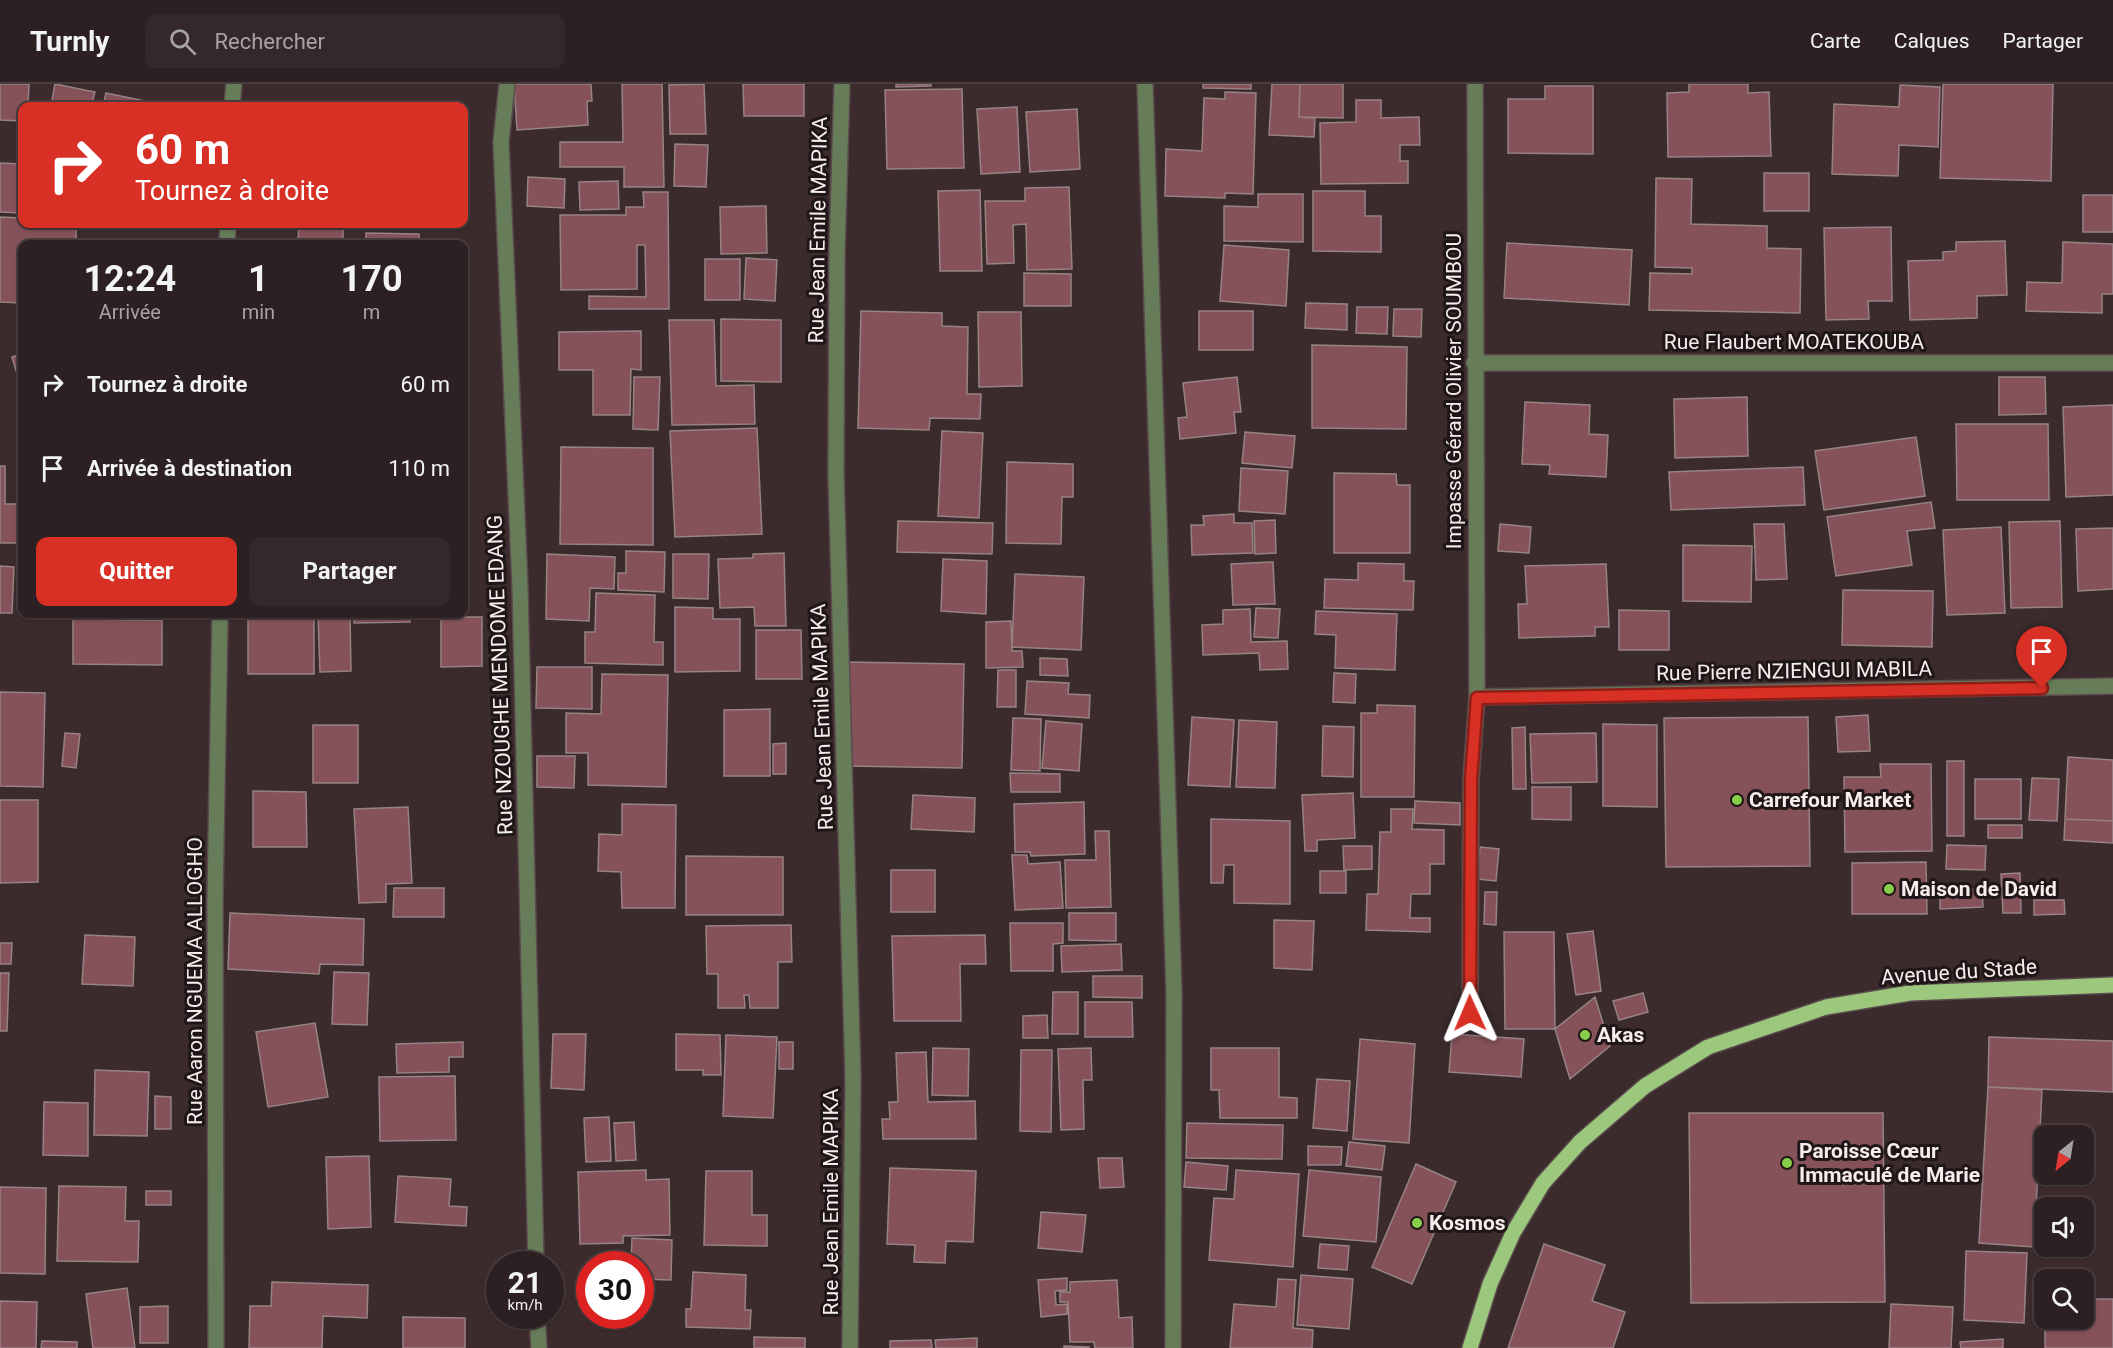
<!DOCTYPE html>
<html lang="fr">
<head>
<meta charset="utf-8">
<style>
  :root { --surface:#2d2022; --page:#35282a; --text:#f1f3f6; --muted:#a7a3a5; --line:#483e40; --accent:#d93025 }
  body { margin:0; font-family:Roboto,sans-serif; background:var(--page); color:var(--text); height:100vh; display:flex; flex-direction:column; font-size:22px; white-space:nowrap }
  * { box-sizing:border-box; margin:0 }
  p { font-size:20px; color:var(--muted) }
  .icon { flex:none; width:33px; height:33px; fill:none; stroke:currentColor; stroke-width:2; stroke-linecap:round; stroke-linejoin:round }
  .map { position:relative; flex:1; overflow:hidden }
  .drawer { position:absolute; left:18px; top:156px; width:450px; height:378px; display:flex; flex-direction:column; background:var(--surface); border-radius:12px; box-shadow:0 2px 4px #0004,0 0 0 2px var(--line) }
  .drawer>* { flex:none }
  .guide { position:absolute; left:18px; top:18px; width:450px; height:126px; border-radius:12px; box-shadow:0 2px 4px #0004,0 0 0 2px var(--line); background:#d93025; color:#fff; overflow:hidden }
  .needle { width:39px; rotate:210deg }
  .buttons { position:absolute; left:2034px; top:1041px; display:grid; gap:12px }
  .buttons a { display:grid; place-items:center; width:60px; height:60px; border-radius:12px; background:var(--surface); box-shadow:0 2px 4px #0004,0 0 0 2px var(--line); font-size:30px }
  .speed { position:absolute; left:486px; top:1167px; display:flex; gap:12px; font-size:30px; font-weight:700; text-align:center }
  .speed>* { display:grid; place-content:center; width:78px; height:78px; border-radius:50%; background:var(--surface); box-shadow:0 2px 4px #0004,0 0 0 2px var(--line); line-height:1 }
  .speed small { font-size:15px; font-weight:400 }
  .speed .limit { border:9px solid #d22; background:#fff; color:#111 }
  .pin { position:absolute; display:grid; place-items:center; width:51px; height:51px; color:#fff; margin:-62px -26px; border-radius:50% 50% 50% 0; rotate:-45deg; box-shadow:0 0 6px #0007 }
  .pin .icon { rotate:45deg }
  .me { position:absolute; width:66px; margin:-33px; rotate:359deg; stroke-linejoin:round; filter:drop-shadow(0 0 4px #0008) }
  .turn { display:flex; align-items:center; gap:21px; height:126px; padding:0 18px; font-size:27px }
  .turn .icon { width:78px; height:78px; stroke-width:2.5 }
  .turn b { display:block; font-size:42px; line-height:51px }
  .eta { display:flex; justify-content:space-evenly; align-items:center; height:102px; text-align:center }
  .eta b { font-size:36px; font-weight:700; line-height:42px }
  .action { display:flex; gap:12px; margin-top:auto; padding:12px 18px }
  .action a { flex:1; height:69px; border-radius:12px; background:var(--accent); color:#fff; font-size:24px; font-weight:700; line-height:69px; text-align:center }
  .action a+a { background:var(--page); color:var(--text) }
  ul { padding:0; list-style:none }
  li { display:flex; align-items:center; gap:18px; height:84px; padding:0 18px }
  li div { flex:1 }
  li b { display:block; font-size:22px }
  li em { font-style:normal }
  header { display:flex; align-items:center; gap:36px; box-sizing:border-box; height:84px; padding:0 30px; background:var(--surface); border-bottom:2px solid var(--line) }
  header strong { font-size:28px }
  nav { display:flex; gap:33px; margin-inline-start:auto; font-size:21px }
  .search { width:420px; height:54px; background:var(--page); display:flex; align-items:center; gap:15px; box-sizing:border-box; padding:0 21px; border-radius:12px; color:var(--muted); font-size:22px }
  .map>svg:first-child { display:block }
  .building { fill:#855259; stroke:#978284; stroke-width:1.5 }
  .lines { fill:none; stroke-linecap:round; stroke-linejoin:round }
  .minor-casing { stroke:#5a4a4c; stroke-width:18 }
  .major-casing { stroke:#5a4a4c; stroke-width:18 }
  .minor { stroke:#677c59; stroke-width:15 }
  .major { stroke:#9cc87e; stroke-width:15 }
  .route-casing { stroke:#8d1f18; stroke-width:15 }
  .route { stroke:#d93025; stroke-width:10 }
  .poi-dot { fill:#87cf4a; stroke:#1e1617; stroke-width:2 }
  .labels { text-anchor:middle; stroke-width:6; stroke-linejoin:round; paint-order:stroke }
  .street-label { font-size:21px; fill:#f8eced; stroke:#1e1617 }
  .poi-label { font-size:21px; font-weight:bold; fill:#f8eced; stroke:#1e1617; text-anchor:start }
</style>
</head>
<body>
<header>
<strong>Turnly</strong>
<div class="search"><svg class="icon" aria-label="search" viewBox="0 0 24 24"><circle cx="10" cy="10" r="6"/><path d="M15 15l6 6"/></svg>Rechercher</div>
<nav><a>Carte</a><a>Calques</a><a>Partager</a></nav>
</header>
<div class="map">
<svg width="2113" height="1264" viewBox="0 0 2113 1264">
  <rect width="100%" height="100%" fill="#3c2b2d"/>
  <path class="building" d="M0,0H29L28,22H22V37L0,36Z
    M55,0L95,8L91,22H51Z
    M514,0H591L592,17H587L588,41L517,46Z
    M622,0H662L664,103H624V83H560V58H623Z
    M704,0L706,50H670L669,1Z
    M743,0H804V32H744Z
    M896,0H931V2L896,3Z
    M1203,0H1251V5L1203,4Z
    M1272,0H1300L1299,33L1315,34L1314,53L1269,51Z
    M1300,0H1343V34L1299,33Z
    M1689,0H1748V9L1769,8L1771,72L1668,73L1667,9L1689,8Z
    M1943,0H2053L2051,97L1940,94Z
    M1900,1L1940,3L1938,63L1899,61L1898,92L1832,90L1834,20L1899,23Z
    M1545,2H1593V70L1508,69V15H1545Z
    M962,5L964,84L887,85L885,6Z
    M1225,8L1256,9L1253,110L1225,109V114L1165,112L1166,65L1202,67L1204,14L1225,15Z
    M106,9L160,20V22H103Z
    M1356,16H1381V34L1419,33L1420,61H1400V77H1408V99L1321,100L1320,39L1356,38Z
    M1017,23L1020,88L981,90L977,25Z
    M1077,25L1080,85L1030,88L1026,28Z
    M675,60L708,61L706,103L674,102Z
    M0,79L22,80V129L0,128Z
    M1764,89H1809V127H1764Z
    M528,93L565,95L564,124L527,122Z
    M1656,94L1692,95L1691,140L1767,142V164L1801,165L1800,229L1649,226L1650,189L1692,190V184L1655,183Z
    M618,97L619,125L580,126L579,98Z
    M1069,103L1072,185L1027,186L1026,140L1013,141L1014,179L987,180L985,117H1025V104Z
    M980,106L982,187H940L938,107Z
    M1313,107H1365V132H1381V168L1313,167Z
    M643,108H668L669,225H589V212L646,213L645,161H637V205L561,206L560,131H626V123H644Z
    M1258,110H1303V158L1224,157V122L1258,123Z
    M2083,111H2113V148H2083Z
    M766,122L767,169L721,170L720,123Z
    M0,133L22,134V140H76V160H22V219L0,218Z
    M299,140H343V157H298Z
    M1891,143L1892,217H1868L1869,235L1826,236L1824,144Z
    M366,149L419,150V160H366Z
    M2005,157L2007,211L1977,212V234L1910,236L1908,177L1943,176V168L1956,167V158Z
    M2063,158L2113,160V210H2102V229L2026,227L2027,198L2062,199Z
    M1507,159L1632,166L1629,221L1504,214Z
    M1224,161L1289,166L1286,222L1220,217Z
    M746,174L777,176L775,217L744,215Z
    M705,175H740V216H705Z
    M1024,189L1071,190V222H1024Z
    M1306,219L1347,220V246L1305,244Z
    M1357,223H1388L1387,250L1356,249Z
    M1394,225H1422L1421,253L1393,252Z
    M861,227L942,229V242L968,243L967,310H981L980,335L930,334L929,346L858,344Z
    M1199,227H1253V266H1199Z
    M978,228H1021L1022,302L979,303Z
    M721,235L781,236V298L721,297Z
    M669,236H714L716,302L754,301L755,340L672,341Z
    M641,247V286L631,285L630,331H593V286H559V248Z
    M1312,261L1407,263L1406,345L1312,344Z
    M22,270V306L12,273Z
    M634,293H660L658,346L633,345Z
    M1237,293L1241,328H1234L1236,349L1180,355L1178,334L1187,333L1183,299Z
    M1999,293H2045L2046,330L1999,331Z
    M1747,313L1748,372L1675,374L1674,315Z
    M1525,318L1590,321L1589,350L1608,351L1606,393L1549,390L1550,381L1522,380Z
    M2113,321V411L2066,413L2063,323Z
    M1956,340H2048L2049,416H1957Z
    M757,344L762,450L675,453L670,347Z
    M942,347L983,349L979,434L938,432Z
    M1245,348L1295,352L1292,384L1242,379Z
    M1916,353L1925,412L1824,426L1815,367Z
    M561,363L653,364V461L560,460Z
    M19,374H22V399L18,398Z
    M1007,378L1073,380V413H1062L1061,460L1006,459Z
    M0,382H5V420H19L18,459H0Z
    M1803,383L1805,421L1671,426L1669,388Z
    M1241,384L1288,387L1285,430L1239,427Z
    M1334,389L1396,390L1397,401H1410V469H1334Z
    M1931,418L1935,444L1907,447L1912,481L1836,492L1827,433Z
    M1234,430V439H1252L1253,469L1192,471L1191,441H1204L1203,432Z
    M1275,436L1276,469L1255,470L1254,437Z
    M898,437L993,439L992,470L897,468Z
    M2060,437L2062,523L2011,524L2009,438Z
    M1500,440L1531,443L1529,469L1498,467Z
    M1754,440H1784L1787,495L1756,496Z
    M2001,443L2005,529L1947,531L1943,446Z
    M2113,444V505L2078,507L2076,445Z
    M1683,461L1752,462L1751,518L1683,517Z
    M626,467L665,468L664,508L618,506V489H626Z
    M784,469L786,542H755L754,523L720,524L718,475L753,474V470Z
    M547,470L615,473L614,505L590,504L589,537L546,535Z
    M673,470H709L708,515L673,514Z
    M464,471L465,519H464Z
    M943,475L987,477L986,530L941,527Z
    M1273,478L1275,520L1233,521L1231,480Z
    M1358,479L1404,480V497H1414L1413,526L1324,524L1325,495L1358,496Z
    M1606,480L1609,543H1595V552L1519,554L1518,520H1527L1525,482Z
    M0,482L14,483L12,529H0Z
    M1015,490L1084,493L1081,566L1012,563Z
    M1843,506L1933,507L1932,563L1842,561Z
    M596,509L655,511L654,558H663V581L585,579V548H595Z
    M675,523L713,524V535H740V587L675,588Z
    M1256,524L1280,525L1278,554L1254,553Z
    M1250,525L1251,558L1287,557L1288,585L1260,586L1259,569L1203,571L1202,541L1223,540V526Z
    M1619,526L1669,527V566H1619Z
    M1316,527L1397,530L1395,586L1335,584L1336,551L1315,550Z
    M82,530H143V536L82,535Z
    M248,530H314V590H248Z
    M354,530H410V538L354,539Z
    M350,531L351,587L320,588L318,532Z
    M441,533H482V582L441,583Z
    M73,534L162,536V581L73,580Z
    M1011,537L1012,567H1022L1023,583L986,584V538Z
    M756,546H801L802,595H756Z
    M1040,574L1067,575L1068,592L1040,591Z
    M846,578L964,580L962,684L849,682L850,605H846Z
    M537,583H592V625L536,624Z
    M998,586H1016V623H997Z
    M1334,589L1356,590L1355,619L1333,618Z
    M602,590L668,591L666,703L588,701V669H566V629L601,630Z
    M1027,597L1069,599L1068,610L1090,611L1089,634L1025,630Z
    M0,608L45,609L43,703L0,702Z
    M1377,621L1415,622L1414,713H1361V629H1377Z
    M770,625V692H724V626Z
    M1868,631L1870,667L1838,668L1836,633Z
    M1192,633L1234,636L1230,703L1188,701Z
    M1808,633L1810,782L1666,783L1664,634Z
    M1013,634L1041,635L1040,687L1011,686Z
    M1239,636L1277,638L1275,704L1236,703Z
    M1046,637L1082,640L1079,687L1042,684Z
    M1603,640L1657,641V723L1603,722Z
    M313,641H358V699H313Z
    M1323,642L1354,643L1353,693L1322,692Z
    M1525,643L1526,705H1513L1512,644Z
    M65,649L80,650L76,684L62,682Z
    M1596,649L1597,698L1532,699L1530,650Z
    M786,659V690H773V660Z
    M537,672H575L574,704L537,703Z
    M2068,673L2113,676V737L2065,735Z
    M1947,677H1964V752H1947Z
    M1880,680H1931L1932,767L1845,768L1844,693H1881Z
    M1010,689L1060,690V708H1011Z
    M2032,694L2059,695L2057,737L2029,736Z
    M1975,695H2021V735H1975Z
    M1532,703H1571V736L1532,735Z
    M253,707L306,708L307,763H253Z
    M1353,709L1355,754L1317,756V767H1305L1302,711Z
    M913,711L975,714L974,748L911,745Z
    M0,716H38V798L0,799Z
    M1415,717L1460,719V741L1414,739Z
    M1084,718L1085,770L1031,772L1030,768H1015L1014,720Z
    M622,720L676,721L675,824H622L621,788L598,787L599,750L622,751Z
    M408,723L412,799L386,800V818L359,819L354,725Z
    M1391,725H1413L1412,745L1444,746V780H1430V810H1411L1410,834H1430V848L1366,846L1367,810H1378L1380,748H1391Z
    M1211,735L1290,737V820L1234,819V781H1224L1223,799H1211Z
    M2065,735L2113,737V759L2064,756Z
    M1988,741H2022V754H1988Z
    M1095,747H1109L1111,823L1066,824L1065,776H1096Z
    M1947,761L1986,762L1985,786L1946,785Z
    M1343,762H1372V785L1344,786Z
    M1480,763L1499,765L1496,797L1477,795Z
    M1012,771H1027L1028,780L1060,778L1063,824L1015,826Z
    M686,772L783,773V831H686Z
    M1926,778L1927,830H1852V779Z
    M891,786H935V828H891Z
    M1320,787H1346V809H1320Z
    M2020,789L2021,829H2003L2001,790Z
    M394,804H444V833H393Z
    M1982,805L1983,823L1940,825V807Z
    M1485,808H1497L1496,841L1484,840Z
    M2034,816H2064L2065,830L2034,831Z
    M230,829L364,835L363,881L320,880L319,890L228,885Z
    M1069,829H1116V857L1069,856Z
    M1274,836L1314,837L1312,886L1274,884Z
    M1010,839H1063V859L1053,860V887H1011Z
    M791,841L792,878H778V924H750L749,911H744L745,924H718V890H707L706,842Z
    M1593,847L1601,907L1576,911L1567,850Z
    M1504,848H1554L1555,945H1505Z
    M85,851L135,853L133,902L82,900Z
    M985,851L986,880H960L961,937H894L892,852Z
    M0,859H12L11,880H0Z
    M1121,860L1122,886L1062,888L1061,862Z
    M334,888L369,889L367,941L332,940Z
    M0,889H9L7,947H0Z
    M1093,892H1142V914L1093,913Z
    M1053,908H1078V950H1052Z
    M1643,909L1648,928L1619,936L1613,917Z
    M1595,913L1610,962L1570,995L1555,945Z
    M1085,918H1132L1133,953H1085Z
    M1047,931L1048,954H1023V932Z
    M315,939L328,1013L268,1023L256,948Z
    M553,950H586L584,1006L551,1004Z
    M676,950L720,951L721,991H703V986H676Z
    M1452,950L1524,955L1521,993L1449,988Z
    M726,951L777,953L773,1034L723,1032Z
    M1989,953L2113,957V1008L1988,1003Z
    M1360,955L1415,960L1409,1059L1353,1055Z
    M463,958V973H449V988L397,989L396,960Z
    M779,958H793V985H779Z
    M933,964L969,965L968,1012L932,1011Z
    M1091,964L1092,996H1083L1084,1045L1061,1046L1058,965Z
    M1211,964H1279V1013L1297,1014V1034H1220L1219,1006H1211Z
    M1021,966H1052L1051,1048L1020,1047Z
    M926,968L928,1018L975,1017L976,1055H883L882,1035H890L889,1018H898L896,969Z
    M95,986L149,988L147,1052L94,1051Z
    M455,992L456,1056L380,1057L379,993Z
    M1317,995L1350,997L1347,1047L1313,1044Z
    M1988,1003L2042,1006L2034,1163L1979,1159Z
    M155,1012L171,1013V1045H155Z
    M44,1018L88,1019V1072L43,1071Z
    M1689,1029H1883L1885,1218L1691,1219Z
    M609,1033L611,1077L586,1078L584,1034Z
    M634,1038L636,1076L616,1077L614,1039Z
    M1187,1039L1283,1041L1282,1075L1186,1074Z
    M1349,1058L1385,1062L1382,1086L1346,1082Z
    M1308,1062L1342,1063L1341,1081H1308Z
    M369,1072L371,1143L328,1145L326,1073Z
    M1098,1074H1122L1124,1103L1100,1104Z
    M1186,1078L1228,1082L1226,1106L1184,1103Z
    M1416,1080L1456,1098L1412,1200L1372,1183Z
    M890,1084L976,1087L973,1158L946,1157L945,1179L914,1178L915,1161L887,1160Z
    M646,1086V1096L669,1095L670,1151L623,1152V1159L580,1160L578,1088Z
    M1236,1086L1299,1090L1293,1183L1209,1176L1214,1114L1234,1115Z
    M1309,1086L1381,1093L1376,1158L1303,1152Z
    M706,1087H752V1131H767V1162L704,1161Z
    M398,1092L451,1095L449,1122L467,1123L466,1142L395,1138Z
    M59,1102L126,1103L125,1137H139L138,1178L57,1177Z
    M0,1103L46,1104L45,1190L0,1189Z
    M146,1107H171V1121H146Z
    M1041,1128L1086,1131L1082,1168L1038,1164Z
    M632,1154L672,1156L671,1196L640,1195V1180H631Z
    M1320,1160L1349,1162L1347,1186L1318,1184Z
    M1544,1160L1605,1181L1592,1217L1625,1228L1613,1264H1508Z
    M1966,1167L2027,1169L2024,1239L1964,1236Z
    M693,1188L746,1191L745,1226H751L750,1245L686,1243V1225H691Z
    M1301,1191L1353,1195L1349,1245L1297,1241Z
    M1067,1194V1206L1055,1207L1056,1221L1067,1220V1230L1041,1233L1038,1196Z
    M1278,1195L1296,1196L1293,1244L1313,1246L1312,1264H1230L1234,1220L1276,1223Z
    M1117,1196L1119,1234L1132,1233L1133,1264H1095L1094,1258H1070L1068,1218H1060V1208H1070V1198Z
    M272,1198L368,1201L367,1234L323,1232L322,1264H249L250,1222H271Z
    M127,1204L135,1264H93L86,1210Z
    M2084,1215H2113V1264H2045V1234H2084Z
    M0,1217L37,1218L36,1264H0Z
    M1891,1220L1953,1223L1951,1264H1889Z
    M168,1222V1259H140V1223Z
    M403,1233L465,1234V1264H403Z
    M754,1253L805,1254V1264H754Z
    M977,1254V1264H936L935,1256Z
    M2003,1255V1264H1961L1960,1258Z
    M931,1256L932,1264H890V1257Z
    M42,1257L77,1258V1264H41Z
    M1064,1262L1089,1263V1264H1064Z"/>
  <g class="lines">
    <g class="minor-casing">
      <path id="minor" d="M507,0L501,58L520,503L536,1180
        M842,0L837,167L836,391L853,994L850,1264
        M1145,0L1174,909L1173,1264
        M232,22L234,0
        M227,160L228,140
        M1474,279H2113
        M1477,613L2113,602
        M1470,929L1471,695L1477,613L1475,0
        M537,1232L539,1264
        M216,1264L215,816L220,530"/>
    </g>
    <g class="major-casing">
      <path id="major" d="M1470,1264L1490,1200L1513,1149L1543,1099L1580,1058L1645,1002L1708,963L1826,923L1910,909L2113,901"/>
    </g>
    <use href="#minor" class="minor"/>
    <use href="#major" class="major"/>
  </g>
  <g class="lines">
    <g class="route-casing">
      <path id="route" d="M1470,929L1471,695L1477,614L2042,604"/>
    </g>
    <use href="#route" class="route"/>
  </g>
  <g class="poi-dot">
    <circle cx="1737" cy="716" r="6"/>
    <circle cx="1889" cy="805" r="6"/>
    <circle cx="1585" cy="951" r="6"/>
    <circle cx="1787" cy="1079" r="6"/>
    <circle cx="1417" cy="1139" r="6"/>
  </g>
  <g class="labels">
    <g class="street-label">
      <text transform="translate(818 146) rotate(-89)" y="7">Rue Jean Emile MAPIKA</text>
      <text x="1794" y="265">Rue Flaubert MOATEKOUBA</text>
      <text transform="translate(1454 307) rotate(-90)" y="7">Impasse Gérard Olivier SOUMBOU</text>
      <text transform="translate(1794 587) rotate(-1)" y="7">Rue Pierre NZIENGUI MABILA</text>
      <text transform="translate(500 591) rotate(-92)" y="7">Rue NZOUGHE MENDOME EDANG</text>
      <text transform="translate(822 633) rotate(-92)" y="7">Rue Jean Emile MAPIKA</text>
      <text transform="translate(1959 888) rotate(-4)" y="7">Avenue du Stade</text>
      <text transform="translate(195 897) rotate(-90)" y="7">Rue Aaron NGUEMA ALLOGHO</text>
      <text transform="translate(831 1118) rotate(-90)" y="7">Rue Jean Emile MAPIKA</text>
    </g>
    <g class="poi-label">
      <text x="1749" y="723">Carrefour Market</text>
      <text x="1901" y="812">Maison de David</text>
      <text x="1597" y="958">Akas</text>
      <text x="1799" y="1074">Paroisse Cœur<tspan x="1799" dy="24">Immaculé de Marie</tspan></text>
      <text x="1429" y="1146">Kosmos</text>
    </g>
  </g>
</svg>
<div class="buttons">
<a><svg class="needle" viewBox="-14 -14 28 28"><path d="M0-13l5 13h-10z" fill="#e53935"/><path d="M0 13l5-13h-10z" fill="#a7a3a5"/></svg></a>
<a><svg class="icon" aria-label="sound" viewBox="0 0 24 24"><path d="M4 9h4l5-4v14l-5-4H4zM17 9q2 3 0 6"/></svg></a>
<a><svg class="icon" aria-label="search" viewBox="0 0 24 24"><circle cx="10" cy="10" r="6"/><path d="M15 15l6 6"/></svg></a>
</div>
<div class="speed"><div>21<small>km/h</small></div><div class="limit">30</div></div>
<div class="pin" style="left:2042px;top:604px;background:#d93025"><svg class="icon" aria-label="arrive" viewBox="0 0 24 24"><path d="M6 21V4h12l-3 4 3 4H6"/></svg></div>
<svg class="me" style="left:1470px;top:929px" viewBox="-20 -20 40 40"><path d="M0-17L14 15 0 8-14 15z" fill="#d93025" stroke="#fff" stroke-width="4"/></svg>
<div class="guide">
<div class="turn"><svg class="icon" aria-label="right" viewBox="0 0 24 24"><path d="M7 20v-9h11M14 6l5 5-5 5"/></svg><div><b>60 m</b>Tournez à droite</div></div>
</div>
<section class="drawer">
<div class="eta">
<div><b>12:24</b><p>Arrivée</p></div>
<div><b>1</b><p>min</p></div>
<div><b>170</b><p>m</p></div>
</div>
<ul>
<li><svg class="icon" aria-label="right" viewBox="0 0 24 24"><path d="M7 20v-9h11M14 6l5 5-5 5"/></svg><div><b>Tournez à droite</b></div><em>60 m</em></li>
<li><svg class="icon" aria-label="arrive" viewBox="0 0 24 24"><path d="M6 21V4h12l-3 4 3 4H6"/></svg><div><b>Arrivée à destination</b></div><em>110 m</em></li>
</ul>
<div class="action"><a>Quitter</a><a>Partager</a></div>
</section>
</div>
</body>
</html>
